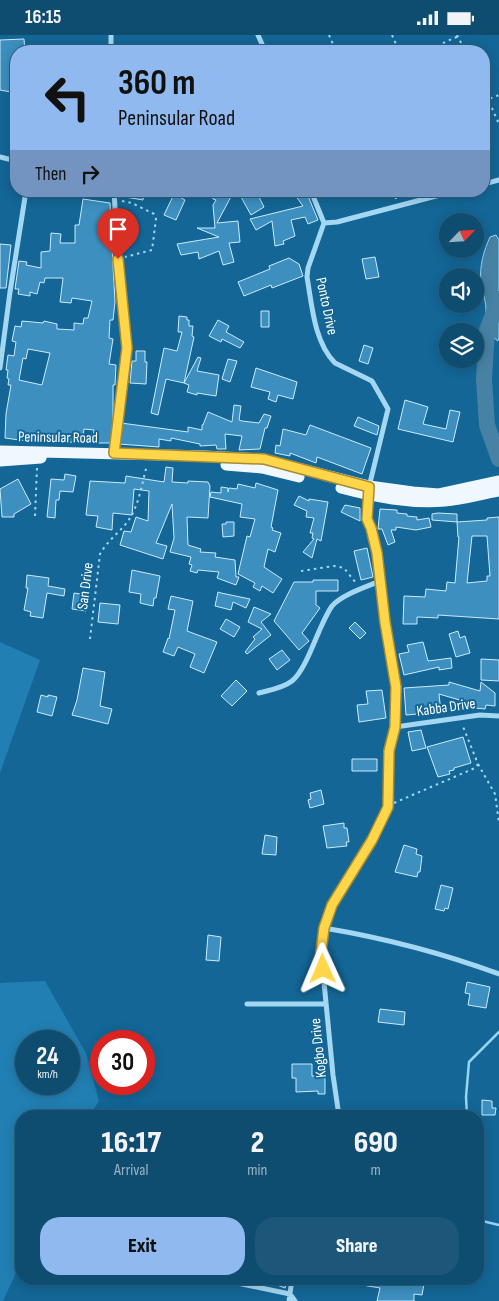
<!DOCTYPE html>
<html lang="en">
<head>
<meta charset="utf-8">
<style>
  :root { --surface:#0e4c70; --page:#1c5678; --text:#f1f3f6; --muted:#9bb4c3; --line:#2e6383; --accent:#90b9f0 }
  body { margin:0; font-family:"Sofia Sans Condensed",sans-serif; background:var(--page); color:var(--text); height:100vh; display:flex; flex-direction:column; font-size:19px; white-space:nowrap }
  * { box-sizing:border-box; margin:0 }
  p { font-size:16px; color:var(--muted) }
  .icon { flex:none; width:28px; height:28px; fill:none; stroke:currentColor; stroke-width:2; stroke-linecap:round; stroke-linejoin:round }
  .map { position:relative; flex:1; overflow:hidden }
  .details { position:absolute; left:15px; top:1075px; width:469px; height:175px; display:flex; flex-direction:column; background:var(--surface); border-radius:20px; box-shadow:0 2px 12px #0003,0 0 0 1px var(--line) }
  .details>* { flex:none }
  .banner { position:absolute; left:10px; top:10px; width:480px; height:152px; border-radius:20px; box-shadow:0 2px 12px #0003,0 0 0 1px var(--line); background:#90b9f0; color:#111; overflow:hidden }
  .needle { width:32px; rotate:65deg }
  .tools { position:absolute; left:439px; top:178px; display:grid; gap:10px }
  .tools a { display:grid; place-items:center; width:45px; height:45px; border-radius:50%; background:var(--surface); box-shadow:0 2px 12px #0003,0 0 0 1px var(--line); font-size:25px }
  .speed { position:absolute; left:15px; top:995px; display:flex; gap:10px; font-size:25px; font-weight:700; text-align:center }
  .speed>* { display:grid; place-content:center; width:65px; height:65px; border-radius:50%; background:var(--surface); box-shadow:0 2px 12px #0003,0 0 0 1px var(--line); line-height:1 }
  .speed small { font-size:12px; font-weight:400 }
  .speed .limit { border:8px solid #d22; background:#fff; color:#111 }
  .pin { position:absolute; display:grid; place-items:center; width:42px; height:42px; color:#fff; margin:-51px -21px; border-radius:50% 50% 50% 0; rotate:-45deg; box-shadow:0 0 5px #0007 }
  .pin .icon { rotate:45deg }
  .me { position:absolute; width:55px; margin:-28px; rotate:359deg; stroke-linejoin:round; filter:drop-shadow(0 0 4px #0008) }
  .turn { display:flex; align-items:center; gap:18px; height:105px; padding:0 25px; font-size:22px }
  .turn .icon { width:65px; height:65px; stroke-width:2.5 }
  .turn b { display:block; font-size:35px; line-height:42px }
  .then { display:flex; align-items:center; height:48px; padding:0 25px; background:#0003; gap:10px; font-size:19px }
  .eta { display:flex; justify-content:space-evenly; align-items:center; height:85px; text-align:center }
  .eta b { font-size:30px; font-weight:800; line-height:35px }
  .primary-button { display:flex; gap:10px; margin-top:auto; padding:10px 25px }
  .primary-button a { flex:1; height:58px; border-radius:20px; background:var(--accent); color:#111; font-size:20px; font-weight:800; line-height:58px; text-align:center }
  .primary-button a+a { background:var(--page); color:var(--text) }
  .status { display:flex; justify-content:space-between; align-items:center; height:35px; padding:0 25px; background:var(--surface); direction:ltr }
  .status svg { height:14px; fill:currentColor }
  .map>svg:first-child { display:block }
  .green { fill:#227fb3; fill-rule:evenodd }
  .water { fill:#4781a3; stroke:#96d5f5 }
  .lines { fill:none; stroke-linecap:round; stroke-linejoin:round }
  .stream { stroke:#96d5f5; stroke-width:2.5 }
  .river { stroke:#4781a3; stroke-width:16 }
  .building { fill:#3c8fbe; stroke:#cbebfd; fill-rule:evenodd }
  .path { stroke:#a4d7f2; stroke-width:2; stroke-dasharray:2.5 4; stroke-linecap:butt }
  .street { stroke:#a4d7f2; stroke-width:5 }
  .primary { stroke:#eff8ff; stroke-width:11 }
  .route-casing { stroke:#a68a30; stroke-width:12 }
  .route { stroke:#ffd54a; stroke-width:9 }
  .labels { text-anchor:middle; stroke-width:4; stroke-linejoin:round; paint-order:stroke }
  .street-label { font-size:15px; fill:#fff; stroke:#136696 }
</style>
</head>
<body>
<div class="status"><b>16:15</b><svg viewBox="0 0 49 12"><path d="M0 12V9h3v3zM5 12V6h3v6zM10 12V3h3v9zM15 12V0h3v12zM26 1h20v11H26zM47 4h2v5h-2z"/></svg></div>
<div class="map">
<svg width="499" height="1266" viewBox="0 0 499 1266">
  <rect width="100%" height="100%" fill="#136696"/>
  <path class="green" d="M0,607L40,625L0,738Z
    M45,946L86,1018L99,1066L89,1081H21V1227L3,1266H0V948ZM26,1006H69V1049H26Z"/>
  <path class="water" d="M496,200L499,205V302L498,306L482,293C490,272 484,267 481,247C479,232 484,215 490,202Z"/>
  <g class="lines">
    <path class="stream" d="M467,1081L466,1062L469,1027L499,997
      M478,1185L499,1190"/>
    <path class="river" d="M499,264L487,295L484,344L487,390L499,424"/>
  </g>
  <path class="building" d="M24,4L25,16H16V58L0,55V5Z
    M118,156H144L143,165L119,161Z
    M212,156H234L217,188L238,186L240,207L229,208L234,227L223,230L219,216L199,224L198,217L181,220L177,209L219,202L197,193H215L213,170L216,165L213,164Z
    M252,156H256L264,172L251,180L241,162Z
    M292,156H302L306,162L308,161L318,185L308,189L305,182L291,185L295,201L283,206L284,209L275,211L272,186L256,195L250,184L303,171Z
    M174,159L185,165L176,185L164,180Z
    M83,164L110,168L111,186L109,212H112L115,267L113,285H110L109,303L113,304L109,329L116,330L115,350H113V387L110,408H93L94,395L84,394L82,408L27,404V406L5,403L6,379L11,350H8L9,344L7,343L8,335H6L8,320L14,321L16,307L12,306L15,291L21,292L22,286L43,288L44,286L57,289V294L74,295V288L83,289L84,283H88L92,266L72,263L71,268L60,267L63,243H45L44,248L40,247L37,259L30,257V261L18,259L19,254H15L19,226L27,227L26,230L41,233V217L50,216L51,198L61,199L60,208H75V190H79ZM28,314L50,318L42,350L19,345L23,323L26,324Z
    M0,209L11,210L6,253H0Z
    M375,222L379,242L366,244L362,224Z
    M289,223L299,229L303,241L272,253L271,250L244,261L238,247L270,234L269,231Z
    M261,276H269V292H261Z
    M179,281L187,282V285H189V291H193L192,301L194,302L184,348L166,344L158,380L151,378L164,313L177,316L182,297H178Z
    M218,285L229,291L226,297L244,307L240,313L222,304L221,307L209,301Z
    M364,310L373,313L368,329L359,326Z
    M136,316H145V327H147L146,349L130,348L132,326H136Z
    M198,322L201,323L197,336L219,340L216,361L197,358V360L187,357L189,350L184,348Z
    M228,324L237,326L230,347L222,344Z
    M256,333L297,347L293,364L278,360L276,367L268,364L270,357L251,352Z
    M405,365L428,372L423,389L446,394L450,375L460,377L453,407L398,394Z
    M234,370L241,371L239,385L242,386L259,388L264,379L271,381L267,393H265L260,414L239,415L242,401L225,399L226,414H217L216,410L200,411V409L171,403V406L159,404V412L119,409L121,388L188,397V392L202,395V390H203L208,377L232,387Z
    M358,382L379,391L377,400L354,391Z
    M310,390L371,413L362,439L317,422L316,428L290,418V421L275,418L276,410L280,411L283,394L306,400Z
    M166,432L173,433L172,447L188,448V446L208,447L210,451L208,483L187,482L188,510L201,514L200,517L216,518L215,522L235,525L236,542H239L236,550L217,543L219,537L198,535L197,538L190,536L192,530L189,529L191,522L170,517L174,503L172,469L156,508L167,511L163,524L120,510L124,496L131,497L136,482L148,486L149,456L134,454L132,480L113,478L112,495L96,492L98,481L86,480L90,446L125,448L126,441L164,447Z
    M65,439L76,441L73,457L60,456L59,465H56L55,483L47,482L51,444L64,445Z
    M18,444L31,469L14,479V482H2L0,454Z
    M256,448L278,455L271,492L273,493L272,495L281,498L275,517L268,514L264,532L282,544L273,558L262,551L260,556L253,552L255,548L238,539L247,501L250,502L255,484L240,482L242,469L210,462L211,457L221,458V452L228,453V457L229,453L237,454L238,449L255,453Z
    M299,461L309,466V464L328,467L321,506L317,504L312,523L303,517L314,504L312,503L313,498H310L314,483L306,482L307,476L294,470Z
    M345,470L360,473V486L341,477Z
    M380,474L397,475V478L407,479V481L417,482V485L429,483L431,492L416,495L396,492V495H391L395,507L388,510L382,494H378Z
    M438,478L457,479V487L487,485V483L499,482V584L438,580V583L417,582V589H403L404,561L425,562L426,554L446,556L447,547L455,548L459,502H458L457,487L432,485V479ZM472,501H487L490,541H487V546L467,548Z
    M226,487H234V501L223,502L222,489H226Z
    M367,513L373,542L361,545L354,516Z
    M132,535L160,541L156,563H154L153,571L140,568L141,559L129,557Z
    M27,540L49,543L48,551L65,554L64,561L47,558L43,583L30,581L31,577L24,575L28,553H26Z
    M313,545H338V556H316V570L320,573L302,598L309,606L299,615L274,586L294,547H313Z
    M218,557L221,558L250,564L246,573L233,567L231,575L215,571Z
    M74,558L88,560L86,576L72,574Z
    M171,561L193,566L187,596L217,607L204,638L190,632L195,619L178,612L174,621L163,617L168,603L169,604L175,575L168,574Z
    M100,568L120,570L118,589L98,587Z
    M254,572L271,579L261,587L271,600L247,619L245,617L255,604L253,602L262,594L248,587Z
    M226,584L240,592L234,602L220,594Z
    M355,587L366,598L360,604L349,593Z
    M458,596L460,603L465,601L470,618L456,622L449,599Z
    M423,607L428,626L451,623L452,633L439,635V632L404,640L399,619L409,617L407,610Z
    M282,615L290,625L277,635L269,624Z
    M481,624L499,625V646L481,645Z
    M83,633L105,637L100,671L112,674L108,689L72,680L77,665Z
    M236,645L247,656L232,671L221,661Z
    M449,647L480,656L481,647L495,658V671L486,670L485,674L465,672L461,671L463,666L439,659L441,677L406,680L404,653L449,650Z
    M382,655L386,683L359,687L357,670L368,669L366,656Z
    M41,660L48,662V660L57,662L52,681L37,677Z
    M421,695L426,713L412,716L408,697Z
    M463,702L471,728L454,733V735L449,736L450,739L438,742L427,712Z
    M352,724H377V736H352Z
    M321,755L324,769L310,773L308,765L311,764L310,758Z
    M344,788V793H347L349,807H346L347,811L327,813L323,791Z
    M265,800L277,802L276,820L262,819Z
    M404,810L417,814L416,819L422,821L420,837H418L417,842L395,837Z
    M441,850L453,853L448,874L445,873L444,876L435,874Z
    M208,900L221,902L219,926L206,925Z
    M467,947L490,952L486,973L468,970L470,959L465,958Z
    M380,974L405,977L404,990L378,987Z
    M292,1029H312V1041H325V1059H318V1056L296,1057V1043H292Z
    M482,1065L492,1066V1073H496L495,1080H482Z
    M261,1244H288L285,1253Z
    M350,1244H397L424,1249L422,1260L414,1259V1266H377L380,1253L350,1248Z"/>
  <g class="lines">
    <path class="path" d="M329,0L336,16
      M392,0L399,16
      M457,0L465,16
      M425,16L461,0
      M484,55L499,89
      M484,66L499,60
      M393,156L396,164
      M122,166L132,168L154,179L156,184L152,215L125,222
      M35,481L37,433
      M301,536L334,531L344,533L356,548
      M90,604L100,519C107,506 119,498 128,486C139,471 142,448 147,430
      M478,729L495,759L499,788
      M394,768L475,733L478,729L462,689"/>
    <path class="street" d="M258,0L265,16
      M111,16V0
      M0,122L16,126
      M484,149L499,145
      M103,156L114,159
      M311,156L324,188L308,233L307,242C312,270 314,307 335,328L372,346L388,374L369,452
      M324,188L337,187L455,156
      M0,333L10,257L26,156
      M113,418L127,313L118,224L114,156
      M259,658C270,655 283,653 292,646C308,633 318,591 332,571C341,560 366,552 380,546
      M395,692L480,680L499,681
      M324,893C384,903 442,918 499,939
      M247,969H326
      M213,1080L216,1081
      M339,1081L333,1040L321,916L324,893L332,870L340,855L372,805L388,772L389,716L395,692L397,652L385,587L377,518L371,493L367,483L368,460
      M218,1244L290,1259L295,1266
      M289,1266L292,1244"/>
    <path class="primary" d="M0,416L204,421L263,424L369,451L413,457L439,459L499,446
      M0,426L41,423
      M226,430L262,433L299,442
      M341,453C375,462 410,469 445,466C463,465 481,459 499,456"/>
  </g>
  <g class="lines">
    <g class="route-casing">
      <path id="route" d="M118,224L127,313L114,418L264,424L369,452L367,484L371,493L377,518L385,587L396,652L395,692L389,716L388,772L372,805L332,870L324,893L321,916L323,934"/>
    </g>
    <use href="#route" class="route"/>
  </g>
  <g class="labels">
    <g class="street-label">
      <text transform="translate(327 271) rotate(78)" y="5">Ponto Drive</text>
      <text transform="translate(58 402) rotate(1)" y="5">Peninsular Road</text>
      <text transform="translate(85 551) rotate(-83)" y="5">San Drive</text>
      <text transform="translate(446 672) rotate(-8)" y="5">Kabba Drive</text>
      <text transform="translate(318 1013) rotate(-96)" y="5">Kogbo Drive</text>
    </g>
  </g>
</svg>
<div class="tools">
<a><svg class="needle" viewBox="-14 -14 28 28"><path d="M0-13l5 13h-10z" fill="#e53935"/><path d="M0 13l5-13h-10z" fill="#9bb4c3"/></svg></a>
<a><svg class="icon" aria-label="sound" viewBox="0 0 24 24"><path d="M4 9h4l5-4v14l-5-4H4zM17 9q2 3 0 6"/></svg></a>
<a><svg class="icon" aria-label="layers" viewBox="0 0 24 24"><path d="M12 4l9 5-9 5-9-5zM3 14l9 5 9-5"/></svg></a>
</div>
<div class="speed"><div>24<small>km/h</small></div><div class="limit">30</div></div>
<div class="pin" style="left:118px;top:224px;background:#d93025"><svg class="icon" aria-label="arrive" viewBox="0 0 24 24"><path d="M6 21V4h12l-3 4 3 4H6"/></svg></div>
<svg class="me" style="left:323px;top:934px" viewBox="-20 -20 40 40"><path d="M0-17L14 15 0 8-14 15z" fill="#ffd54a" stroke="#fff" stroke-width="4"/></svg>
<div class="banner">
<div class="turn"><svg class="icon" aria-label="left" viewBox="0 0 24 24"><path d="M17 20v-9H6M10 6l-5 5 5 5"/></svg><div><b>360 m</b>Peninsular Road</div></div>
<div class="then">Then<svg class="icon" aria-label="right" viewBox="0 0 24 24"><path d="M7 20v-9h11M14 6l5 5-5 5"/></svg></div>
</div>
<section class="details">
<div class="eta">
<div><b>16:17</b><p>Arrival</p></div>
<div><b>2</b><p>min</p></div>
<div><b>690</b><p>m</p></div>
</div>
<div class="primary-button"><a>Exit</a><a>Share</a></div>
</section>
</div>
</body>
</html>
